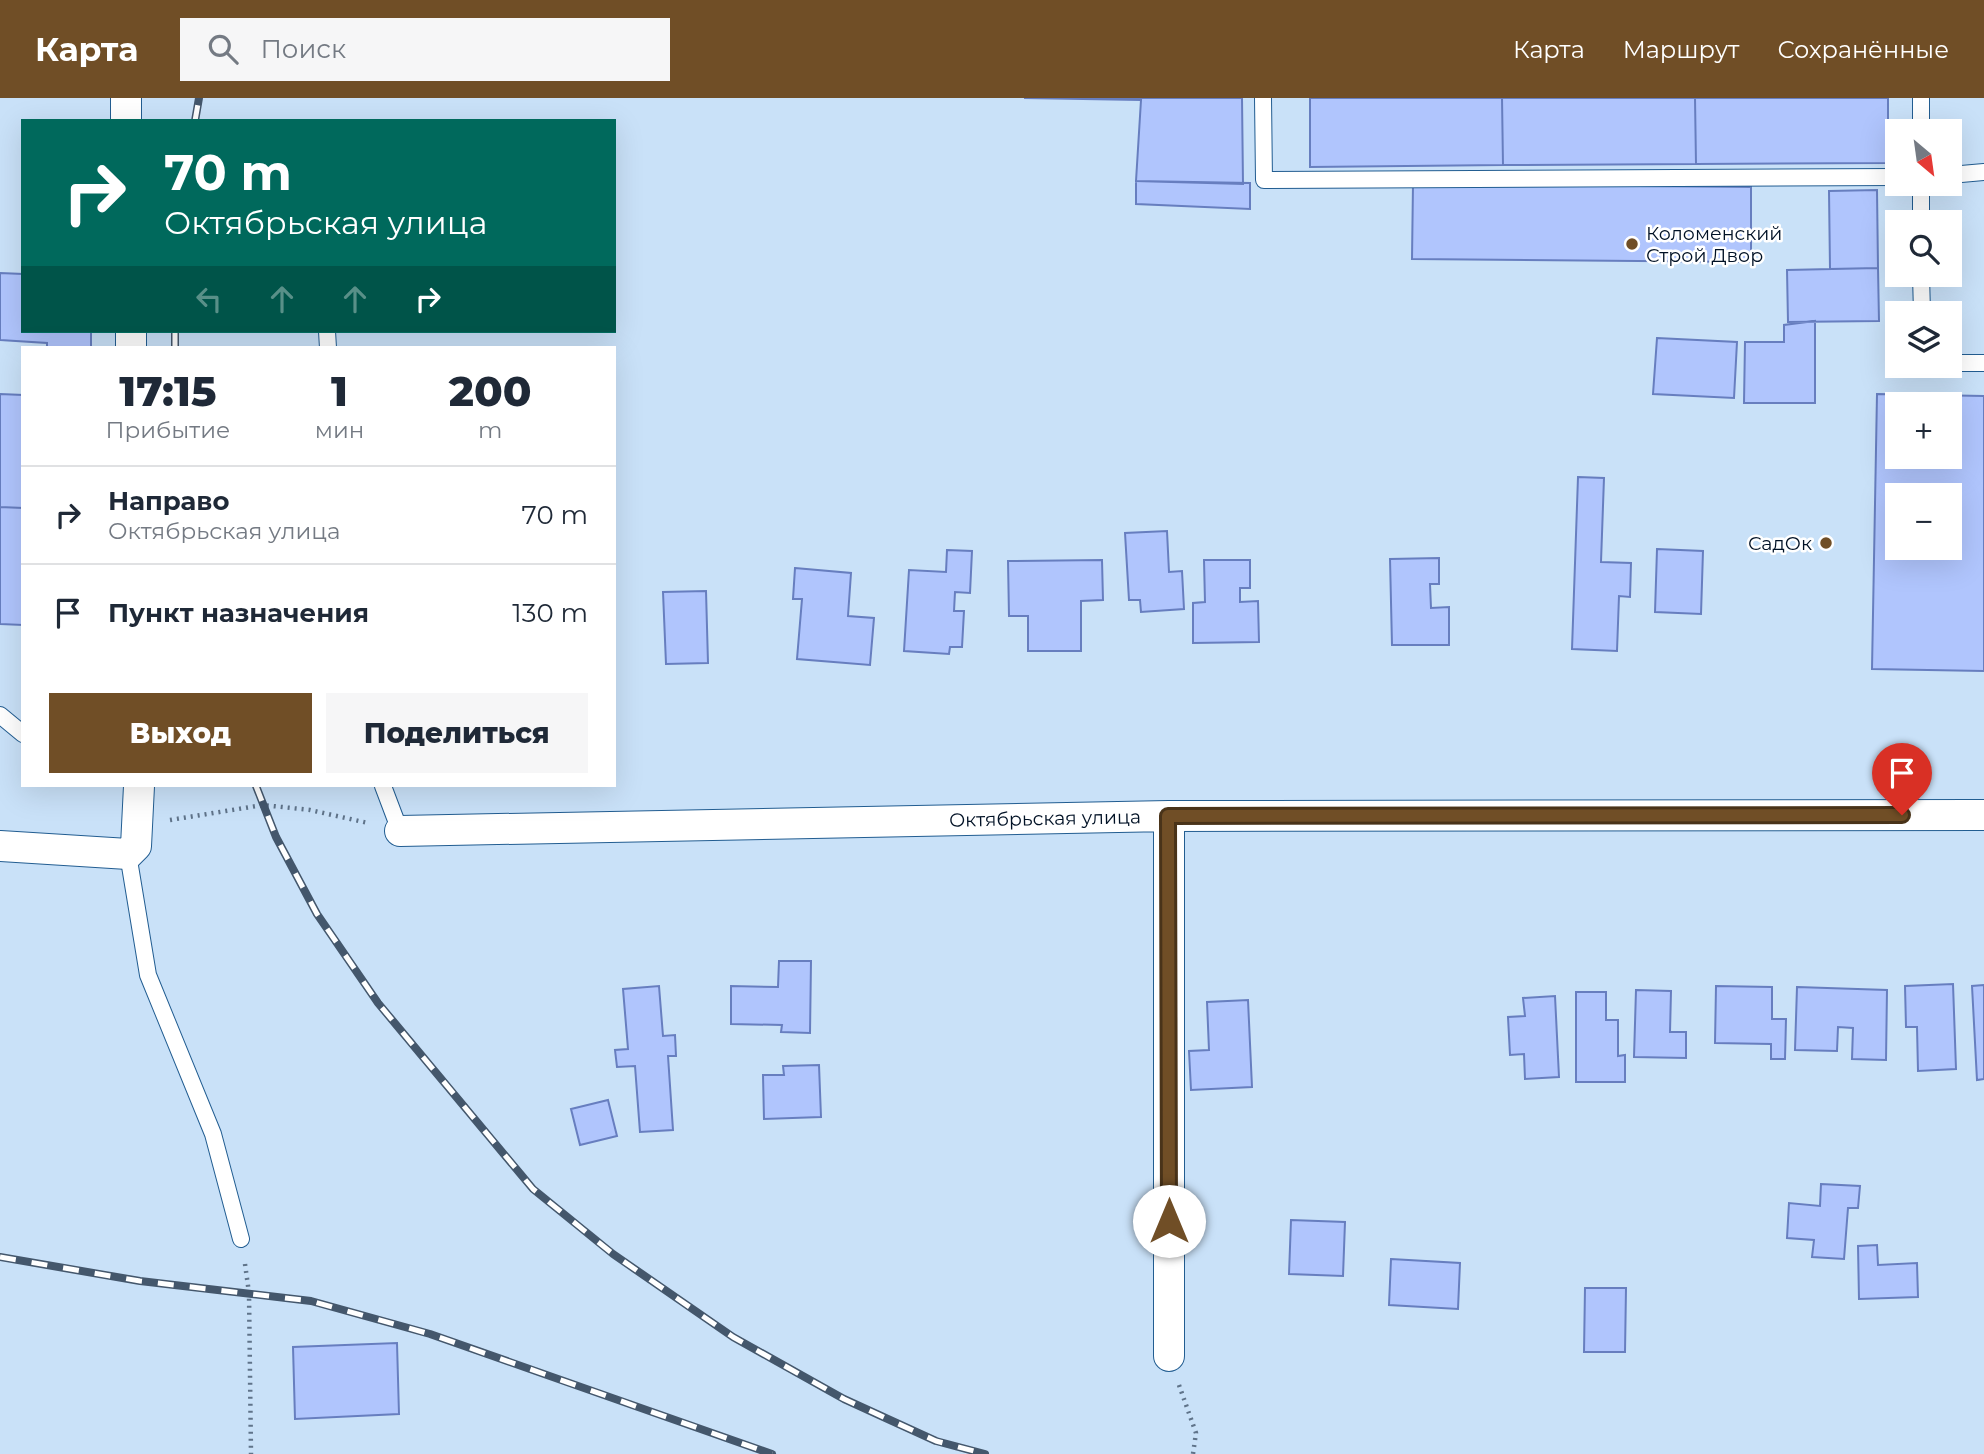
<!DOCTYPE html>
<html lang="ru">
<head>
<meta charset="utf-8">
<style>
  :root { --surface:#fff; --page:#f6f6f7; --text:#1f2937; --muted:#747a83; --line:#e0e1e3; --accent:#704e26 }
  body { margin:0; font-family:Montserrat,sans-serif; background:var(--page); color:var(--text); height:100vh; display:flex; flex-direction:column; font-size:26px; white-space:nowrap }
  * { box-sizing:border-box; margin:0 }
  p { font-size:23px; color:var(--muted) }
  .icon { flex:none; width:38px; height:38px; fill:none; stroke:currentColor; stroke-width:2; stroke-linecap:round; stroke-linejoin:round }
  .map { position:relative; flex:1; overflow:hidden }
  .side { position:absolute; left:21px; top:248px; width:595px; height:441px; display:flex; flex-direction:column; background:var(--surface); border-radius:0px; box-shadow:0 7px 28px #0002 }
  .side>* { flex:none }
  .banner { position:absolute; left:21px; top:21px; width:595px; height:214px; border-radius:0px; box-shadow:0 7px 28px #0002; background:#00695c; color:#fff; overflow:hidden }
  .needle { width:46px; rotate:151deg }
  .fabs { position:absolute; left:1885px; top:21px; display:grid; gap:14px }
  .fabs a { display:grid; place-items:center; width:77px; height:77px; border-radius:0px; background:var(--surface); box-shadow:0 7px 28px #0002; font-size:35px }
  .pin { position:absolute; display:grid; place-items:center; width:60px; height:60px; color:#fff; margin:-72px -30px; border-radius:50% 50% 50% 0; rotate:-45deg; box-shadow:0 0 7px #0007 }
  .pin .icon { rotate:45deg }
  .me { position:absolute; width:77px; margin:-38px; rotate:0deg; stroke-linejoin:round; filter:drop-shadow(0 0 5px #0008) }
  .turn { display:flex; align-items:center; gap:24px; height:147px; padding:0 28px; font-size:32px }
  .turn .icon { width:91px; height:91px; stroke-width:2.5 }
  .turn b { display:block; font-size:49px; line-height:60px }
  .lanes { display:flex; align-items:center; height:66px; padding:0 28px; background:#0003; justify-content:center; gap:35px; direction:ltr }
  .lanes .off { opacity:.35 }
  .eta { display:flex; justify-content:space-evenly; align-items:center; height:119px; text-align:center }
  .eta b { font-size:42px; font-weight:800; line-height:49px }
  .button { display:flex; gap:14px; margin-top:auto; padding:14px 28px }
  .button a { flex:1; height:80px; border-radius:0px; background:var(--accent); color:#fff; font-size:28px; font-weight:800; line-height:80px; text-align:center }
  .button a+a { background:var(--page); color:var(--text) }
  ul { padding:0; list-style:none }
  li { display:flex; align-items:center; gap:21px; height:98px; padding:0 28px; border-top:2px solid var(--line) }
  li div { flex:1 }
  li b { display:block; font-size:26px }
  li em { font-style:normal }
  header { display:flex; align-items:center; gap:42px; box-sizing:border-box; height:98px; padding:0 35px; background:var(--accent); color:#fff }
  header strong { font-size:33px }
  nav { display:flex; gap:38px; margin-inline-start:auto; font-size:24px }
  .search { width:490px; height:63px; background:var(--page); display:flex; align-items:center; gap:18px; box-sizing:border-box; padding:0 24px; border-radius:0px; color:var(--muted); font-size:26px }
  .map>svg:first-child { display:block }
  .building { fill:#b0c5fd; stroke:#677ebf; stroke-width:2; fill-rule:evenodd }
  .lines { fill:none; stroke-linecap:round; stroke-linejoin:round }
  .service-casing { stroke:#225d91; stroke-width:18 }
  .minor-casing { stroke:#225d91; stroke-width:32 }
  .path { stroke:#5f7389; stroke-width:4.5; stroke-dasharray:2 5; stroke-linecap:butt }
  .service { stroke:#fff; stroke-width:16 }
  .minor { stroke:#fff; stroke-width:30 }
  .rail-casing { stroke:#44576c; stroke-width:8 }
  .rail { stroke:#fff; stroke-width:5; stroke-dasharray:16; stroke-linecap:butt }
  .route-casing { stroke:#493319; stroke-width:18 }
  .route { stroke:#704e26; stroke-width:12 }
  .poi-dot { fill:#704e26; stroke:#fff; stroke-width:2.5 }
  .labels { text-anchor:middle; stroke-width:5; stroke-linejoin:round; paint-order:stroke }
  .poi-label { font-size:19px; fill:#001125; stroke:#fff; text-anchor:start }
  .street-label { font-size:19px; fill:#001125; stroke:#fff }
</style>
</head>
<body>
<header>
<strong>Карта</strong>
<div class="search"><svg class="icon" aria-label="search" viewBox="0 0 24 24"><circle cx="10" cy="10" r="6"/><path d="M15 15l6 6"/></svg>Поиск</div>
<nav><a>Карта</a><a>Маршрут</a><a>Сохранённые</a></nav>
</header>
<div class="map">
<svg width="1984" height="1356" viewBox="0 0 1984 1356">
  <rect width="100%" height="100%" fill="#c9e1f8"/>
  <path class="building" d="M1024,0H1242L1243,86L1136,83L1141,2Z
    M1310,0H1502L1503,67L1310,69Z
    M1502,0H1695L1696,66L1503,67Z
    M1695,0H1888V65L1696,66Z
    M1136,83L1250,85V111L1136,106Z
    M1413,86L1751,89V164L1412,161Z
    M1877,92L1878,170L1830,171L1829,93Z
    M1878,170L1879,223L1788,224L1787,172Z
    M0,175L23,176V233H91V250H47V245L0,242Z
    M1815,223V305H1744L1745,244H1784V227Z
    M1657,240L1737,244L1734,300L1653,296Z
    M0,296L23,297V410L0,409Z
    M1877,296L1984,298V573L1872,571ZM1897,306H1950V359H1897ZM1897,397H1950V450H1897Z
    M1578,379L1604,380L1601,464L1631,465L1630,499L1619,498L1617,553L1572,551Z
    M0,409L23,410V527L0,526Z
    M1167,433L1169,474L1182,473L1184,511L1141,514L1140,502H1129L1125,435Z
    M1657,451L1703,453L1701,516L1655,514Z
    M947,452L972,453L970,495L955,494L954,513H964L962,549H950L949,556L904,553L909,472L946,474Z
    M1439,460V486H1430L1431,510L1449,509V547H1392L1390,461Z
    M1102,462L1103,502L1081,503V553H1028V518H1009L1008,463Z
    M1204,462H1250V490H1240V504L1258,503L1259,544L1193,545V505L1205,504Z
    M795,470L851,475L848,518L874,520L870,567L797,561L802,501H793Z
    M706,493L708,565L666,566L663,494Z
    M779,863H811L810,935L781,934L782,927L731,926V888L778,889Z
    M1953,886L1956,971L1918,973L1917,929H1906L1905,888Z
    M1984,887V981L1977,982L1972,888Z
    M659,888L663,938L675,937L676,958H668L673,1032L640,1034L635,968L617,969L615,952L628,951L623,891Z
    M1716,888L1772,889V921H1786L1785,961H1771V946L1715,945Z
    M1797,889L1887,892L1886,962L1852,961L1853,930L1838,929L1837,953L1795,952Z
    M1636,892L1671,893L1670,934H1686V960L1634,959Z
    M1576,894H1606V922H1618V958L1625,957V984H1576Z
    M1555,898L1559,979L1525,981L1524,956L1510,957L1508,919L1525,918L1523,900Z
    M1248,902L1252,989L1191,992L1189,953L1209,952L1207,904Z
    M819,967L821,1019L764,1021L763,977H784L783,968Z
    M608,1002L617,1038L580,1047L571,1011Z
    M1821,1086L1860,1088L1858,1110H1848L1844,1161L1812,1159L1814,1142L1787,1140L1789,1105L1820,1108Z
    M1291,1122L1345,1124L1343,1178L1289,1176Z
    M1877,1147L1878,1167L1917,1165L1918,1199L1859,1201L1858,1148Z
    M1391,1161L1460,1165L1458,1211L1389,1207Z
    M1585,1190H1626L1625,1254H1584Z
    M397,1245L399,1316L295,1321L293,1249Z"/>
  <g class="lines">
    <g class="service-casing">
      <path id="service" d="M1263,0L1264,82L1897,79
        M1921,33V0
        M1950,77L1984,74
        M1921,86V124
        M1921,177L1922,215
        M327,233L328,250
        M1950,265H1984
        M0,617L23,636
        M383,688L400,733
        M128,756L148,877L213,1036L241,1141"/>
    </g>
    <g class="minor-casing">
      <path id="minor" d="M126,0V23
        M131,233V250
        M1169,718V1258
        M400,733L1169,718L1984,717
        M0,748L128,756L136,748L139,688"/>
    </g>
    <path class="path" d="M170,722L263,707L310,712L368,725
      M245,1166L249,1195L251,1356
      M1179,1287L1196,1335L1193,1356"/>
    <use href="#service" class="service"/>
    <use href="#minor" class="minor"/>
    <g class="rail-casing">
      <path id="rail" d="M195,23L199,0
        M175,250V233
        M256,688L276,739L317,816L378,905L533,1091L613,1156L733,1239L844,1301L936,1343L985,1356
        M0,1159L140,1183L311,1203L430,1236L772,1356"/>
    </g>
    <use href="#rail" class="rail"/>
  </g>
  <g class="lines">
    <g class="route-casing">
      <path id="route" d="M1169,1123L1168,718L1902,717"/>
    </g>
    <use href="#route" class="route"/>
  </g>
  <g class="poi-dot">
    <circle cx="1632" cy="146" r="7"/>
    <circle cx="1826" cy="445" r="7"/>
  </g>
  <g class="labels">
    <g class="poi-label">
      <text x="1646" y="142">Коломенский<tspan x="1646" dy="22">Строй Двор</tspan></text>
      <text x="1812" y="452" text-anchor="end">СадОк</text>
    </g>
    <g class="street-label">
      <text transform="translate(1045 720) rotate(-1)" y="7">Октябрьская улица</text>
    </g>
  </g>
</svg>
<div class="fabs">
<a><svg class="needle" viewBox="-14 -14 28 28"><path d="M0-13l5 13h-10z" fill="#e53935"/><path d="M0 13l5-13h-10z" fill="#747a83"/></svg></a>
<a><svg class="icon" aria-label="search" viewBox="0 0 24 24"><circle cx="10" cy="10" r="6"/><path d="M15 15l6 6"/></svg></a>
<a><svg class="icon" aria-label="layers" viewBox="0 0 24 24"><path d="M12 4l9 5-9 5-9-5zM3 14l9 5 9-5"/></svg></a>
<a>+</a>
<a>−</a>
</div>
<div class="pin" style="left:1902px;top:717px;background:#d93025"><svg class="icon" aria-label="arrive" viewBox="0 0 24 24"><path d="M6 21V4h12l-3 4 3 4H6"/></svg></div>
<svg class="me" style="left:1169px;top:1123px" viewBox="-20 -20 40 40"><circle r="19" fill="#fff"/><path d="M0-13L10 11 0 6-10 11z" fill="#704e26"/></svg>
<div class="banner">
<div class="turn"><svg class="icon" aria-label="right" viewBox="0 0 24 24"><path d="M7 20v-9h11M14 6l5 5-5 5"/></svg><div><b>70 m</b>Октябрьская улица</div></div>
<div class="lanes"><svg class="icon off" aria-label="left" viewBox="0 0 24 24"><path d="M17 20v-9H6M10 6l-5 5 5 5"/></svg><svg class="icon off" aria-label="ahead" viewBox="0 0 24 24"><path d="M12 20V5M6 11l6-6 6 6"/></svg><svg class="icon off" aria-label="ahead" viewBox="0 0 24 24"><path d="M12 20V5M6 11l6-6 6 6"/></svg><svg class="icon" aria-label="right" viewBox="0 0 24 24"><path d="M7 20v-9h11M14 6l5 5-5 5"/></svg></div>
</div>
<section class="side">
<div class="eta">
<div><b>17:15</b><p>Прибытие</p></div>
<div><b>1</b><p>мин</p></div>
<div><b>200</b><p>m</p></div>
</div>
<ul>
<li><svg class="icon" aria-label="right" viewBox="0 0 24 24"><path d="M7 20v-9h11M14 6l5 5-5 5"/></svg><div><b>Направо</b><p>Октябрьская улица</p></div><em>70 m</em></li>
<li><svg class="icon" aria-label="arrive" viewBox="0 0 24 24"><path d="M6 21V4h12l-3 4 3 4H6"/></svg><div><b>Пункт назначения</b></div><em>130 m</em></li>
</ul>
<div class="button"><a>Выход</a><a>Поделиться</a></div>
</section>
</div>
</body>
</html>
